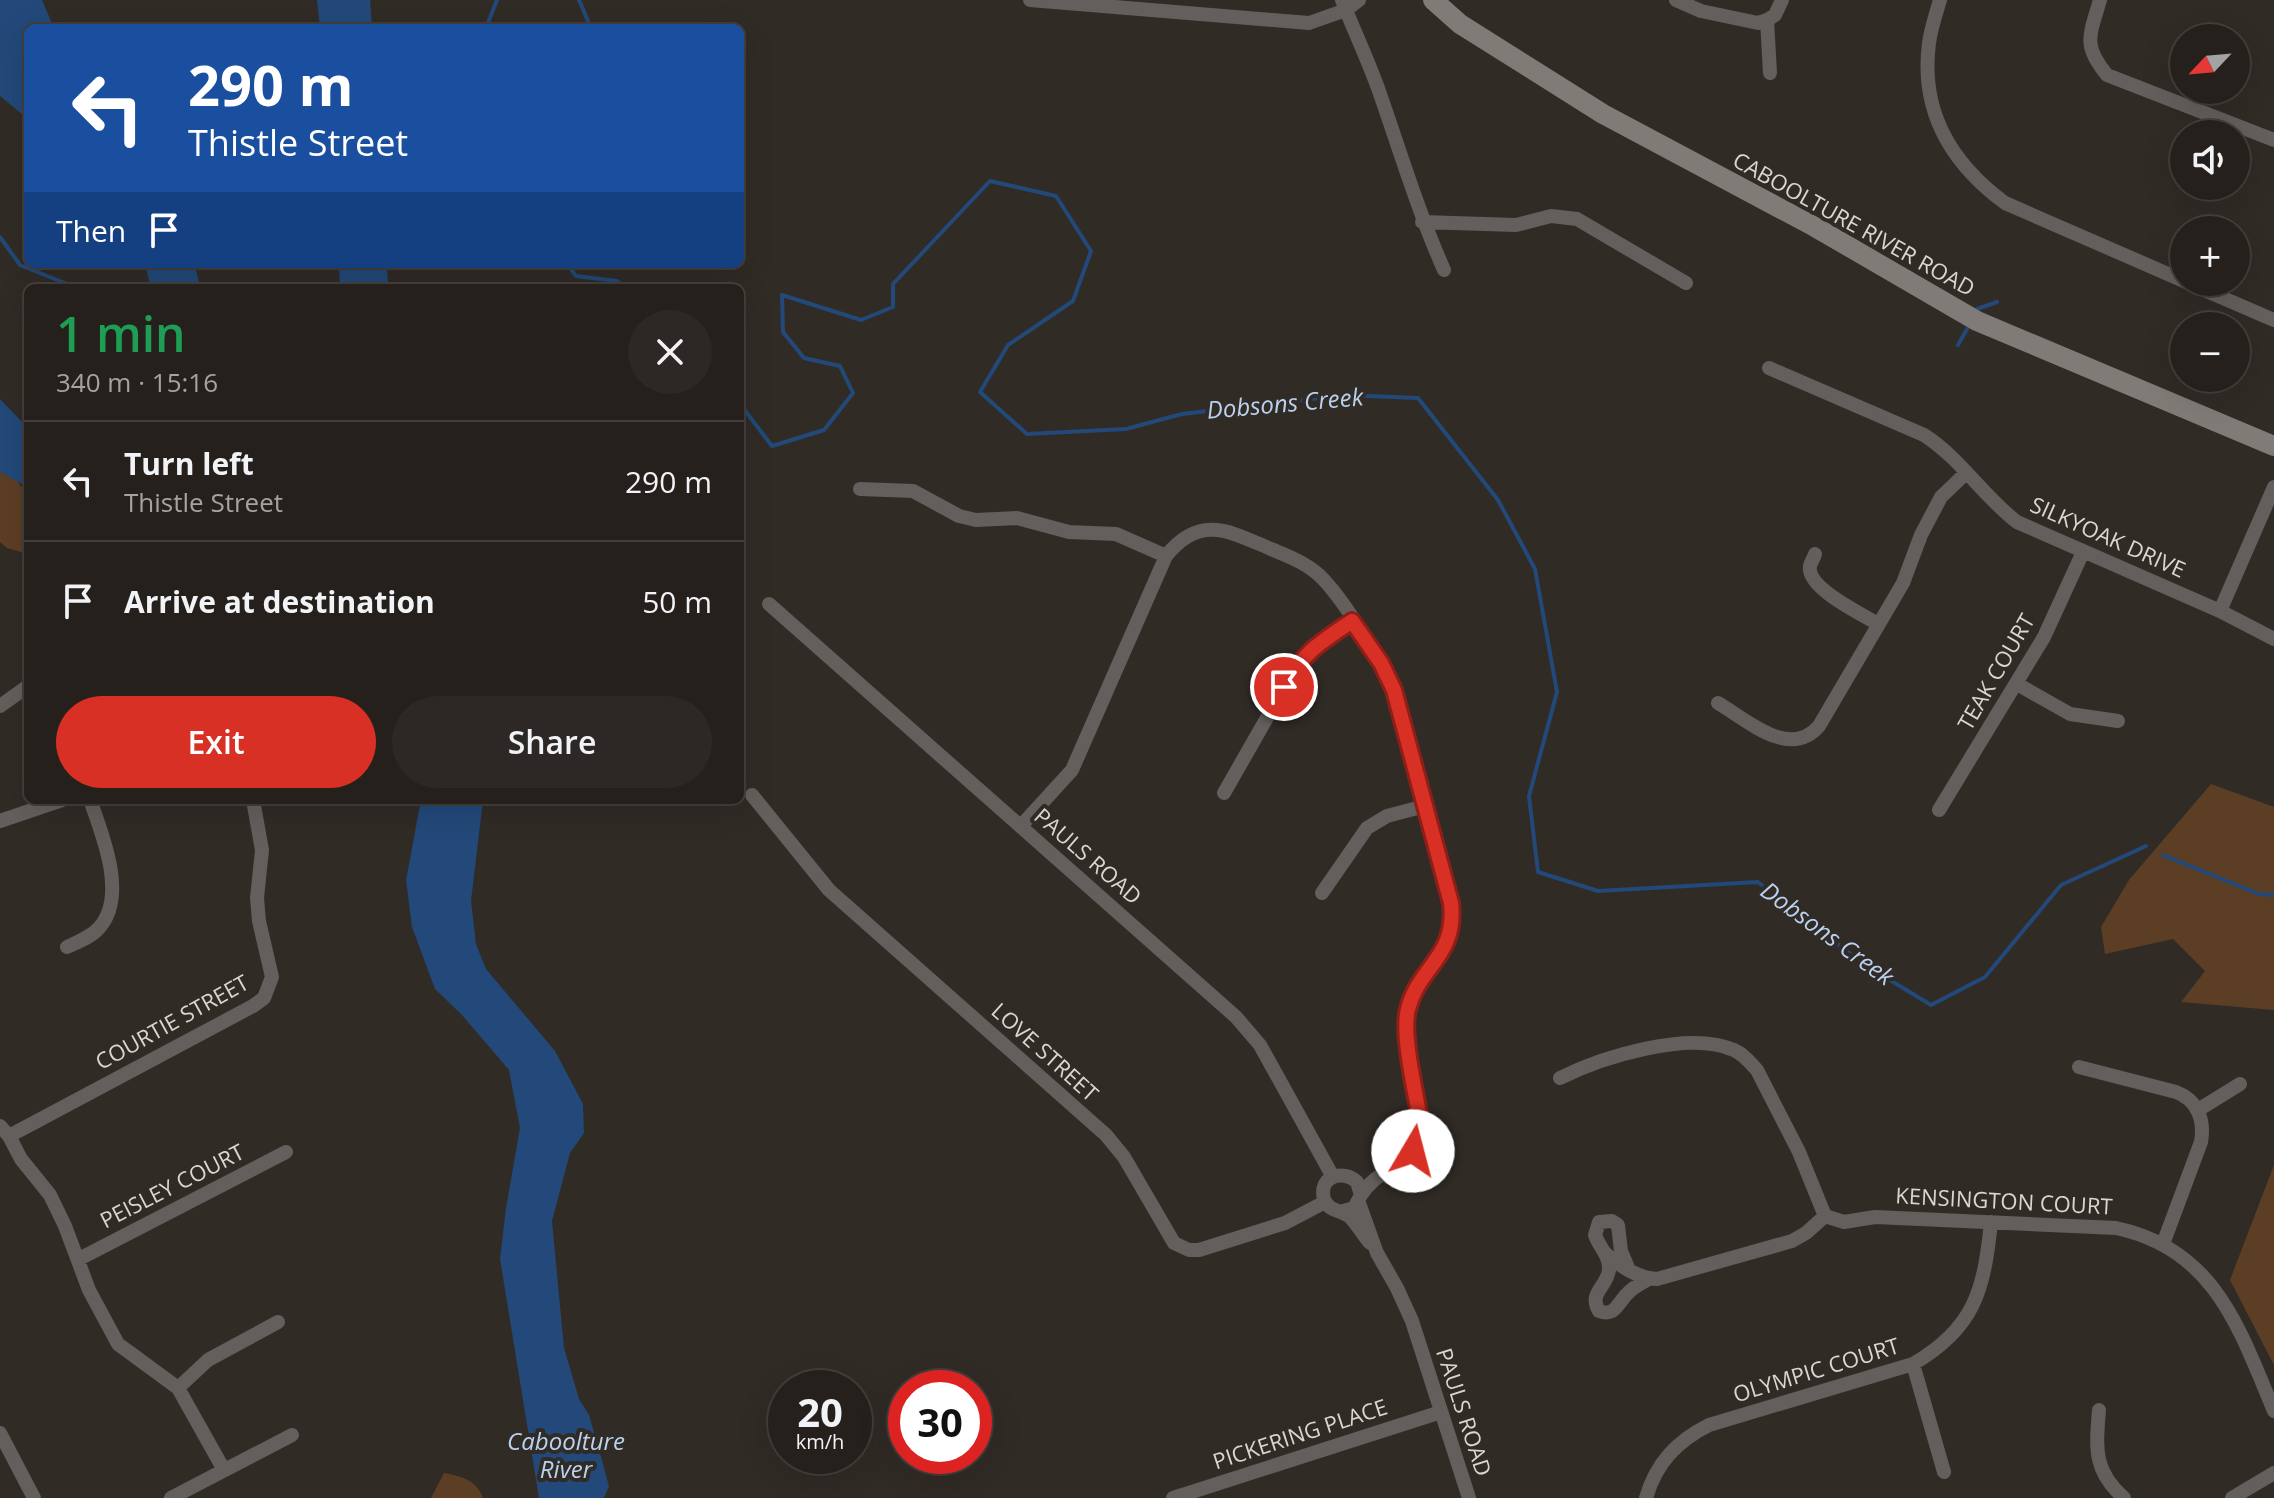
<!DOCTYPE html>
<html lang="en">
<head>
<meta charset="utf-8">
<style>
  :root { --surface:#25201c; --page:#2d2825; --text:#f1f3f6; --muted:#a3a3a3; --line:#423e3b; --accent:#d93025 }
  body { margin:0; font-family:"Open Sans",sans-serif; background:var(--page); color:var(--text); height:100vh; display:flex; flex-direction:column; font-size:30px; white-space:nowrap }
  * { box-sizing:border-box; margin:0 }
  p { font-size:26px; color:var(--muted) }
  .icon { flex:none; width:44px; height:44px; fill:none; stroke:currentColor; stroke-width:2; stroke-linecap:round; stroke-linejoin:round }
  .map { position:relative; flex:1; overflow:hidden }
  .details { position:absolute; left:24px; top:284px; width:720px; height:520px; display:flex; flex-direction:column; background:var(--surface); border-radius:12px; box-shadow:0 8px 32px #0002,0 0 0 2px var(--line) }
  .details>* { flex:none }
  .guide { position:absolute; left:24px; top:24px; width:720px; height:244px; border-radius:12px; box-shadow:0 8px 32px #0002,0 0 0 2px var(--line); background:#1a4fa0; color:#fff; overflow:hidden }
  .needle { width:52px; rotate:244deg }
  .fabs { position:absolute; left:2170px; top:24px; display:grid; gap:16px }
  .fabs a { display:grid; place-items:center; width:80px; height:80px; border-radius:50%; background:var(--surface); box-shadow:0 8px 32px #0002,0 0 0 2px var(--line); font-size:40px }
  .speed { position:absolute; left:768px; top:1370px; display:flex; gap:16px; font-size:40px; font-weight:700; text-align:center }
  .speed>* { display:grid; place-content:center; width:104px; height:104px; border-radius:50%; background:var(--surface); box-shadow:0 8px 32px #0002,0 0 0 2px var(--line); line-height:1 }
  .speed small { font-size:20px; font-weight:400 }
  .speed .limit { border:12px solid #d22; background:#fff; color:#111 }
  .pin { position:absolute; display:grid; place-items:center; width:68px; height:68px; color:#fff; margin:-34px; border:4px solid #fff; border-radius:50%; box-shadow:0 2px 8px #0007 }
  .me { position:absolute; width:88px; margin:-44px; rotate:8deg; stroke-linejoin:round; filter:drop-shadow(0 0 6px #0008) }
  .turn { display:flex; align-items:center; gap:28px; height:168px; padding:0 32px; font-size:36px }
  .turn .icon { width:104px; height:104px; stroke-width:2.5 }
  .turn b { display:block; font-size:56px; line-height:68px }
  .then { display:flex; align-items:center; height:76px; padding:0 32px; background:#0003; gap:16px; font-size:30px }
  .round { display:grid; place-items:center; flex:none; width:84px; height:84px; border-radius:42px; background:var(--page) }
  .headline { display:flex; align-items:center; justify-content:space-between; height:136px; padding:0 32px }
  h1 { font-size:48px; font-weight:600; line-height:60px; color:#1e9e55 }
  .button { display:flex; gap:16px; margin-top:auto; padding:16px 32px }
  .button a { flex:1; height:92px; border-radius:48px; background:var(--accent); color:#fff; font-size:32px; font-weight:600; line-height:92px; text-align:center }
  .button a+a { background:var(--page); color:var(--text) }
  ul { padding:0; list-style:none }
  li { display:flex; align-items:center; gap:24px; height:120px; padding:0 32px; border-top:2px solid var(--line) }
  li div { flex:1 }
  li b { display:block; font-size:30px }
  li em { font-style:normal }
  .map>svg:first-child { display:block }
  .green { fill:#5c3e24 }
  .water { fill:#224979 }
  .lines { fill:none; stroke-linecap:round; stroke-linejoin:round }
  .stream { stroke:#224979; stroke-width:4 }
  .minor { stroke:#625f5c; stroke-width:14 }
  .secondary { stroke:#807b77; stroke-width:20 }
  .route-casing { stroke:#8d1f18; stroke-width:20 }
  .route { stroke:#d93025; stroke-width:14 }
  .labels { text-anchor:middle; stroke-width:8; stroke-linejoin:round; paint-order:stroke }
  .street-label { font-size:22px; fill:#dad6d3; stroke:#312b26 }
  .water-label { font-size:24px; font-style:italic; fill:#bad2f0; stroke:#312b26 }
</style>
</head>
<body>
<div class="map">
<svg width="2274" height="1498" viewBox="0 0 2274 1498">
  <rect width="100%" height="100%" fill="#312b26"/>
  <path class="green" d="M0,467L15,475L21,487L28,482V554L7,548L0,542Z
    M2211,784L2274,807V1010L2181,1002L2205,971L2173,939L2105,954L2101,927L2129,880Z
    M2274,1165V1365L2230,1280Z
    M444,1473C461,1476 477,1480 483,1498H431Z"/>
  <path class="water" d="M0,0H42L54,28H28V116L23,115L0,96Z
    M317,0H370L372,28H320Z
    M145,264H195L200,288H151Z
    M339,264H387L388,288H340Z
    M0,399L28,428V487L0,472Z
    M421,800H483L471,901L476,944L486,969L555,1051L583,1104L584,1133L570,1153L552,1221L564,1348L579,1399L589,1415L601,1457L609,1486L604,1498H539L500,1259L506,1208L520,1128L509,1070L462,1015L435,989L412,927L406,880Z"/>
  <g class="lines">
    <path class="stream" d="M579,0L591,28
      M486,28L497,0
      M0,237L20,265L77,288
      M567,264L576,276L617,281L626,288
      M1977,309L1997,302
      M1958,345L1967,329
      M740,404L772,446L824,430L853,393L840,366L804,358L783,332L782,295L861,320L893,307V284L990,181L1056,196L1091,251L1073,301L1008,345L980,392L1027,434L1126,429L1182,414L1346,395L1418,398L1498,500L1535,569L1557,692L1529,796L1538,872L1598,891L1758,882L1862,963L1931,1005L1985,977L2061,885L2146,846
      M2163,855L2259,894L2274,895"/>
    <path class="minor" d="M1030,0L1309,23L1346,10L1359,0
      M1342,0C1354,31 1368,60 1379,91C1400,151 1418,211 1444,270
      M1676,0L1701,11L1758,23L1767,20
      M1940,0C1936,14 1931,28 1929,43C1920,112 1951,163 2005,203L2184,281
      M2100,0C2090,35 2082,45 2107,75L2274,140
      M1770,73L1767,20L1775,15L1782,0
      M1422,222L1516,225L1551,216L1577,219L1686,283
      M2186,282L2274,320
      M1769,368L1924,435C1960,458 1983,496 2017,522L2220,611L2274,639
      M860,489L913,491L959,516L976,520L1017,518L1069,532L1116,534L1166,556
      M1815,554C1814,558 1811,562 1810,566C1806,588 1862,614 1878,624
      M769,604L1236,1017L1260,1045L1333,1177
      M2220,611L2274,487
      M2017,684L2070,714L2118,721
      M1718,703C1747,720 1790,760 1819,726L1903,583L1921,535L1941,497L1966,473
      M0,706L28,686
      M1224,793L1300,660L1317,644L1352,621
      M752,795L829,890L1106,1135L1124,1157L1174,1243L1189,1250H1199L1285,1223L1325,1202
      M1939,810L2044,637L2083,552
      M0,821L62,800
      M1021,826L1072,770L1166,556C1200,514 1229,531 1271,549C1290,557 1309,564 1324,580C1348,606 1378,657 1394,690L1451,903C1457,957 1419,966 1408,1009C1401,1035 1417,1097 1421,1126C1416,1166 1379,1166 1361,1195
      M1322,893L1367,828L1387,816L1425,806
      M67,947C78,942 91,937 99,928C128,896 102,834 90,800
      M2079,1067L2176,1092C2197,1100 2205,1119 2201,1142L2163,1244
      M1560,1078C1602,1057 1689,1030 1734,1050C1743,1054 1750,1062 1757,1070L1799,1152L1825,1216
      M2198,1110L2240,1084
      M0,1126L9,1136L21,1159L50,1195L65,1226L89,1290L118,1344L178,1388L224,1470
      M9,1136L253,1006L264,998L272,977L259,921L257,898L262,850L253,800
      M1359,1203L1377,1253L1397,1288L1412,1321L1469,1498
      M1340,1212L1354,1208L1361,1195L1357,1182C1343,1169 1318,1176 1324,1199C1328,1211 1341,1210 1350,1217C1357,1224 1363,1235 1370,1243
      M1605,1253C1620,1266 1637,1278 1657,1279L1792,1241L1806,1233L1825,1216L1844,1222L1875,1217L2116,1228C2215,1249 2239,1328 2274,1411
      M79,1259L286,1152
      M1629,1270L1621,1251L1618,1225L1612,1221L1599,1222L1595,1235C1599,1247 1610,1256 1609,1270C1607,1287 1588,1293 1599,1311C1614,1317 1617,1305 1626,1295C1632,1288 1641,1283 1649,1279
      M1913,1364L1944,1472
      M178,1388L208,1360L278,1322
      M2099,1410C2096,1448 2093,1471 2124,1498
      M0,1433L34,1498
      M171,1498L292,1435
      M1173,1498L1441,1412
      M1646,1498C1656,1463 1677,1441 1709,1425L1913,1364C1975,1328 1984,1290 1991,1222
      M2232,1498L2274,1473"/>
    <path class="secondary" d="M1433,0L1460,24L1603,114L1815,227L1977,321L2274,446"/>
  </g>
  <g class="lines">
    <g class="route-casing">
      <path id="route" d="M1284,687C1305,651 1318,644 1352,621L1381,663L1394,690L1451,903C1457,957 1419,966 1408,1009C1401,1036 1417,1097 1421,1126L1419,1140L1413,1151"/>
    </g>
    <use href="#route" class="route"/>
  </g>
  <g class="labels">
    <g class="street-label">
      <text transform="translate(1854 224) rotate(29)" y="8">CABOOLTURE RIVER ROAD</text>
      <text transform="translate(2108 537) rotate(24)" y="8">SILKYOAK DRIVE</text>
      <text transform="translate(1996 672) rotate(-60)" y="8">TEAK COURT</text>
      <text transform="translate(1088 856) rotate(41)" y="8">PAULS ROAD</text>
      <text transform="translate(172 1022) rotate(-29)" y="8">COURTIE STREET</text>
      <text transform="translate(1045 1052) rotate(42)" y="8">LOVE STREET</text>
      <text transform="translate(172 1186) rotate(-27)" y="8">PEISLEY COURT</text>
      <text transform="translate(2004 1201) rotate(3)" y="8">KENSINGTON COURT</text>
      <text transform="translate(1816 1370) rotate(-17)" y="8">OLYMPIC COURT</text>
      <text transform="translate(1464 1412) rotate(72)" y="8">PAULS ROAD</text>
      <text transform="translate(1300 1434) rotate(-18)" y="8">PICKERING PLACE</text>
    </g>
    <g class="water-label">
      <text transform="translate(1285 404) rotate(-5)" y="8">Dobsons Creek</text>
      <text transform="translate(1827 934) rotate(36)" y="8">Dobsons Creek</text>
      <text x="566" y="1450">Caboolture<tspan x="566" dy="28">River</tspan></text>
    </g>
  </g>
</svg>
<div class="fabs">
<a><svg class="needle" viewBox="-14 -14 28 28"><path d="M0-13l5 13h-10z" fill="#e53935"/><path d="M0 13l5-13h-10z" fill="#a3a3a3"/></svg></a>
<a><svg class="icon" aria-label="sound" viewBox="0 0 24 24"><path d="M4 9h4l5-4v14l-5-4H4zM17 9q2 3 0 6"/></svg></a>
<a>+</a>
<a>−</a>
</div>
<div class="speed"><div>20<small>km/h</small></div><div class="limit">30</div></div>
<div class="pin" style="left:1284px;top:687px;background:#d93025"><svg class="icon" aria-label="arrive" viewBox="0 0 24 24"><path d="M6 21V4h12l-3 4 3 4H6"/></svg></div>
<svg class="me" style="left:1413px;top:1151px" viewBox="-20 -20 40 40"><circle r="19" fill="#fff"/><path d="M0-13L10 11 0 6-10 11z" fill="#d93025"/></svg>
<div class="guide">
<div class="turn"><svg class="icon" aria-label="left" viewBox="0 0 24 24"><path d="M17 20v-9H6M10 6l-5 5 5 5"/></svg><div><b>290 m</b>Thistle Street</div></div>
<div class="then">Then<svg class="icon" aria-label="arrive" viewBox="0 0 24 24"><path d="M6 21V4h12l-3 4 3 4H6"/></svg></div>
</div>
<section class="details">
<div class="headline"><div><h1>1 min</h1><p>340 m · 15:16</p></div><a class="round"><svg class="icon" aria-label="close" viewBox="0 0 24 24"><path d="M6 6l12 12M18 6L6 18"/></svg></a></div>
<ul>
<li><svg class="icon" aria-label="left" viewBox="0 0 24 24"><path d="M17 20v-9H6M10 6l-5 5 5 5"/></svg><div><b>Turn left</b><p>Thistle Street</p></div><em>290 m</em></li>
<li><svg class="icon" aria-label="arrive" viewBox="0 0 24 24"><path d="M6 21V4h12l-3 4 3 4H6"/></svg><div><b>Arrive at destination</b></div><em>50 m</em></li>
</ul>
<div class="button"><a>Exit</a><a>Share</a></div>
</section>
</div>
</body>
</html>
